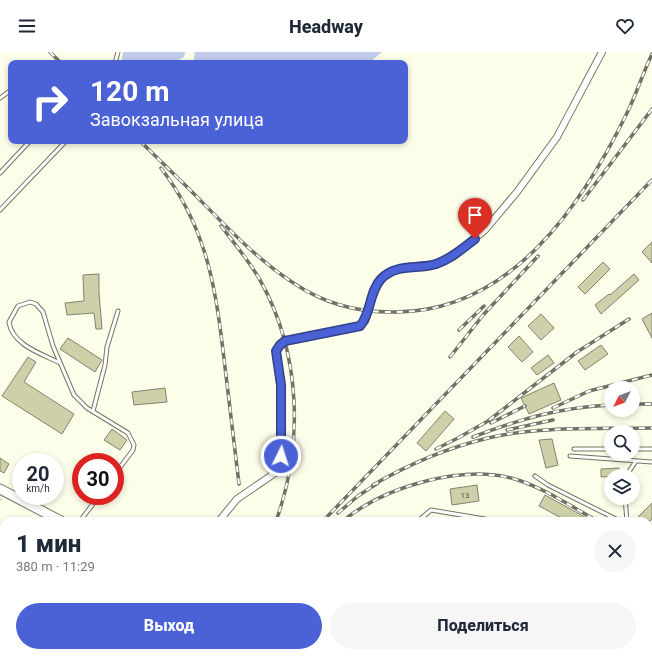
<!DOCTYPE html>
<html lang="ru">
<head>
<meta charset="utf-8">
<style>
  :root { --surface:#fff; --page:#f6f6f7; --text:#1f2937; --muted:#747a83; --accent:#4b62d6 }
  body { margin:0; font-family:Roboto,sans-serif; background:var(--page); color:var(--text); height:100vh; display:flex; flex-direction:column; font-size:15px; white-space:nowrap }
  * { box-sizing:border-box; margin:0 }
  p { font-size:13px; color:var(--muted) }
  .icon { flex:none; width:22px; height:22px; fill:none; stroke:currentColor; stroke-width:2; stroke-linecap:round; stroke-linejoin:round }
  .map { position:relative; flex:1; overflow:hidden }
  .panel { position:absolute; left:0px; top:465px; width:652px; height:140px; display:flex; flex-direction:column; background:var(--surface); border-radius:12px 12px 0 0; box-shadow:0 2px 6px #0003 }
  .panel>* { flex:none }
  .hud { position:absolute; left:8px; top:8px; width:400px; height:84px; border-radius:8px; box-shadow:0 2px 6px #0003; background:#4b62d6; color:#fff; overflow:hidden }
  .needle { width:26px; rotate:228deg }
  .buttons { position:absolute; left:604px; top:329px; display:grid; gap:8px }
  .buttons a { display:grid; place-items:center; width:36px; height:36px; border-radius:50%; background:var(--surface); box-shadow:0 2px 6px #0003; font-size:20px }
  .speed { position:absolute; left:12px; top:401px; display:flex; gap:8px; font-size:20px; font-weight:700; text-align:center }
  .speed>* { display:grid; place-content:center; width:52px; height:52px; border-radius:50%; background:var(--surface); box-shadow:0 2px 6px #0003; line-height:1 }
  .speed small { font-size:10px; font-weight:400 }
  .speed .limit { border:6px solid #d22; background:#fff; color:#111 }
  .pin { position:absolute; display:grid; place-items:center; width:34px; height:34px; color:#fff; margin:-41px -17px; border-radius:50% 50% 50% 0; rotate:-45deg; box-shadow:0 0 4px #0007 }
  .pin .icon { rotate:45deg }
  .me { position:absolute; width:44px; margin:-22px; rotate:4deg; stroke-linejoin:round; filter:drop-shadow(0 0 3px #0008) }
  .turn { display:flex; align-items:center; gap:14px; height:84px; padding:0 16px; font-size:18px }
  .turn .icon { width:52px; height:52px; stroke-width:2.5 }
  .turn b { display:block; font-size:28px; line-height:34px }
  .round { display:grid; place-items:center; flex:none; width:42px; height:42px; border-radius:21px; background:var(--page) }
  .overview { display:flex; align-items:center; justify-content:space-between; height:68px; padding:0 16px }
  h1 { font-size:24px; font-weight:800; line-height:30px }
  .primary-button { display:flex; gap:8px; margin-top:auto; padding:8px 16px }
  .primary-button a { flex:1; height:46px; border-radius:24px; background:var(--accent); color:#fff; font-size:16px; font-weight:800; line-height:46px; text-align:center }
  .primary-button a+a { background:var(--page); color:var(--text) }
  header { display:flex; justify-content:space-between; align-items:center; height:52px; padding:0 16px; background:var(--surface); font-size:18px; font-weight:800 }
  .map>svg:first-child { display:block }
  .green { fill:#c1cbea }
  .building { fill:#ced0a9; stroke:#828371 }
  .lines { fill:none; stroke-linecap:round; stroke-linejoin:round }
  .lane-casing { stroke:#737462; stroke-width:5 }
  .street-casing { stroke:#737462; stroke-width:8 }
  .secondary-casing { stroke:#737462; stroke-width:11 }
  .path { stroke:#a8aa9a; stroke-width:1; stroke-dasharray:2 3; stroke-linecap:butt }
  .lane { stroke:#fff; stroke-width:3 }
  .street { stroke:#fff; stroke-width:6 }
  .secondary { stroke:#fff; stroke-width:9 }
  .rail-casing { stroke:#707265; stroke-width:3.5 }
  .rail { stroke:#fff; stroke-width:2; stroke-dasharray:6; stroke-linecap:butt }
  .route-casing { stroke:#31408b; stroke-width:10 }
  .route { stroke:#4b62d6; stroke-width:7 }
  .labels { text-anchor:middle; stroke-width:3; stroke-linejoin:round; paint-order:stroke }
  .number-label { font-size:8px; fill:#4f5041 }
</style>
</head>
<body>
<header><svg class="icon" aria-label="menu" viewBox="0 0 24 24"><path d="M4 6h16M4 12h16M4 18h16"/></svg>Headway<svg class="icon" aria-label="heart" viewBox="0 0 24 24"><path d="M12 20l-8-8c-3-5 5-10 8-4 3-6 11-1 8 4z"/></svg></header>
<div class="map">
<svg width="652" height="605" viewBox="0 0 652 605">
  <rect width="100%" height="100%" fill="#fcfee9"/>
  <path class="green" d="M123,0H185L184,5L173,11H121Z
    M195,0H382L369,11H193Z"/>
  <path class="building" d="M652,190V211L642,200Z
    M603,210L610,217L585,242L578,235Z
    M99,222V241L102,277H96L94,261L67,263L65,251L84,249L83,223Z
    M634,222L639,228L601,262L595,253L609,242L610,243Z
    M652,261V286L642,267Z
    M541,262L554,276L541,288L528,274Z
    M519,284L533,300L522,310L508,295Z
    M68,286L102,308L95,320L60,297Z
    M601,293L608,302L585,318L578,309Z
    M548,303L554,311L537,323L531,316Z
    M28,305L36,310L24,330L74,362L62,382L2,344Z
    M554,331L561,348L529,362L521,346Z
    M165,336L167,350L134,353L132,340Z
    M445,359L454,367L426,399L417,391Z
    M112,377L127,388L120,398L104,388Z
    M552,387L558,413L546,416L539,388Z
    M0,406L9,412L4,421L0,419Z
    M619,416L620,424L601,425V417Z
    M477,433L479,449L452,453L450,437Z
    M545,443L592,469H567L539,454Z
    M652,451V467L650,469H639L636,467Z"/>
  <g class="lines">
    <g class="lane-casing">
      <path id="lane" d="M115,11L118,0
        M0,46L11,38
        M0,121L30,89
        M0,158L66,89
        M60,311C42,302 12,293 9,270L18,254L30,250L36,252L43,260L53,294L74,343L87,356L128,381L134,393L133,398L115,422
        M93,359L105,313L107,295L118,259
        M574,397H611
        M633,397H652
        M570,404L652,410
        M535,424L548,433L620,469
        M626,424L636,409
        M625,446L627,469
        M80,469L99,444
        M418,469L431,458L497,469
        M305,605L308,601"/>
    </g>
    <g class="street-casing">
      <path id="street" d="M219,469L237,447L275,421L280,415L282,382L281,333L276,299L279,293L285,289L360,274L365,269L374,239L381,227L392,220L406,215L436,212L454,204L485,178L517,140L557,85L602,0
        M648,487L652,491"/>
    </g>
    <g class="secondary-casing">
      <path id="secondary" d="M0,437L61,469
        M269,601L273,605"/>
    </g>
    <path class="path" d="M0,447L3,448
      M257,601L261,605"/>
    <use href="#lane" class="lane"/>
    <use href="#street" class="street"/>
    <use href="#secondary" class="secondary"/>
    <g class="rail-casing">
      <path id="rail" d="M50,0L61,11
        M140,89L183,131
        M161,116C209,179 216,239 225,315C230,354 234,393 239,432
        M179,127C216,163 251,204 295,232C325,252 361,261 397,260C512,259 583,152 628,59C637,40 643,21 652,2
        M583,148L652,57
        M221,174C235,192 249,209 260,228C301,301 304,392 276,469
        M459,278L484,254
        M450,305L484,262L538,204
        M633,352H652
        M553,356L589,339L652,323
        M491,371L525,354
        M507,378L553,368
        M473,385C520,367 561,355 611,353
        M458,386L488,369L577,300L629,267
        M436,397L462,384
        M373,433C409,412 447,396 488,386C536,374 602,377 652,376
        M338,461L358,444L378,431
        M323,469L652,128
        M343,469C385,434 465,411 518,428C545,437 569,453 594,467
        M143,605L152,601
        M161,605L169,601
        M190,605L194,601
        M200,605L204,601
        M211,605L215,601
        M258,605L259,601"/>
    </g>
    <use href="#rail" class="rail"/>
  </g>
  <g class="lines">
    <g class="route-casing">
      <path id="route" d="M281,404V333L276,299L280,293L285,289L360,274C371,262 369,240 381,227C396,211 418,218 436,212C451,207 463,196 475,187"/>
    </g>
    <use href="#route" class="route"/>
  </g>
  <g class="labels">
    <g class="number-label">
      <text x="465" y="446">13</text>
    </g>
  </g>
</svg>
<div class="buttons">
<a><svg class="needle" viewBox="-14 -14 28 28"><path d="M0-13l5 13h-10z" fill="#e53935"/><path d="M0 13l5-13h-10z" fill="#747a83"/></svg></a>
<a><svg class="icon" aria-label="search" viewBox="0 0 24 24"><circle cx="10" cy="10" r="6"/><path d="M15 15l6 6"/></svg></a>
<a><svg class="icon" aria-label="layers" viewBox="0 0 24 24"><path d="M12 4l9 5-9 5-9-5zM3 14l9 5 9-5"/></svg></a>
</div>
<div class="speed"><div>20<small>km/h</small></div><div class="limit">30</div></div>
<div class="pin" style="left:475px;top:187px;background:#d93025"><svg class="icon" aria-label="arrive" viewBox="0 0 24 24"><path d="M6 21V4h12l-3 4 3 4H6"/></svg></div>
<svg class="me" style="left:281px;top:404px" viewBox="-20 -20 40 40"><circle r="17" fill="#4b62d6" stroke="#fff" stroke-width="3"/><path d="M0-11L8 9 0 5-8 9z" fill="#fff"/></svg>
<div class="hud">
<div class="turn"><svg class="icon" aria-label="right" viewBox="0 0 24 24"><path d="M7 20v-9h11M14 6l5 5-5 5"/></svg><div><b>120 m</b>Завокзальная улица</div></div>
</div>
<section class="panel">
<div class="overview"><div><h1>1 мин</h1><p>380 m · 11:29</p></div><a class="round"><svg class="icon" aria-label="close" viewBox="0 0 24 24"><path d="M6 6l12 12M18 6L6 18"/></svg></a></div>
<div class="primary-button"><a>Выход</a><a>Поделиться</a></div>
</section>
</div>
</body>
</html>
